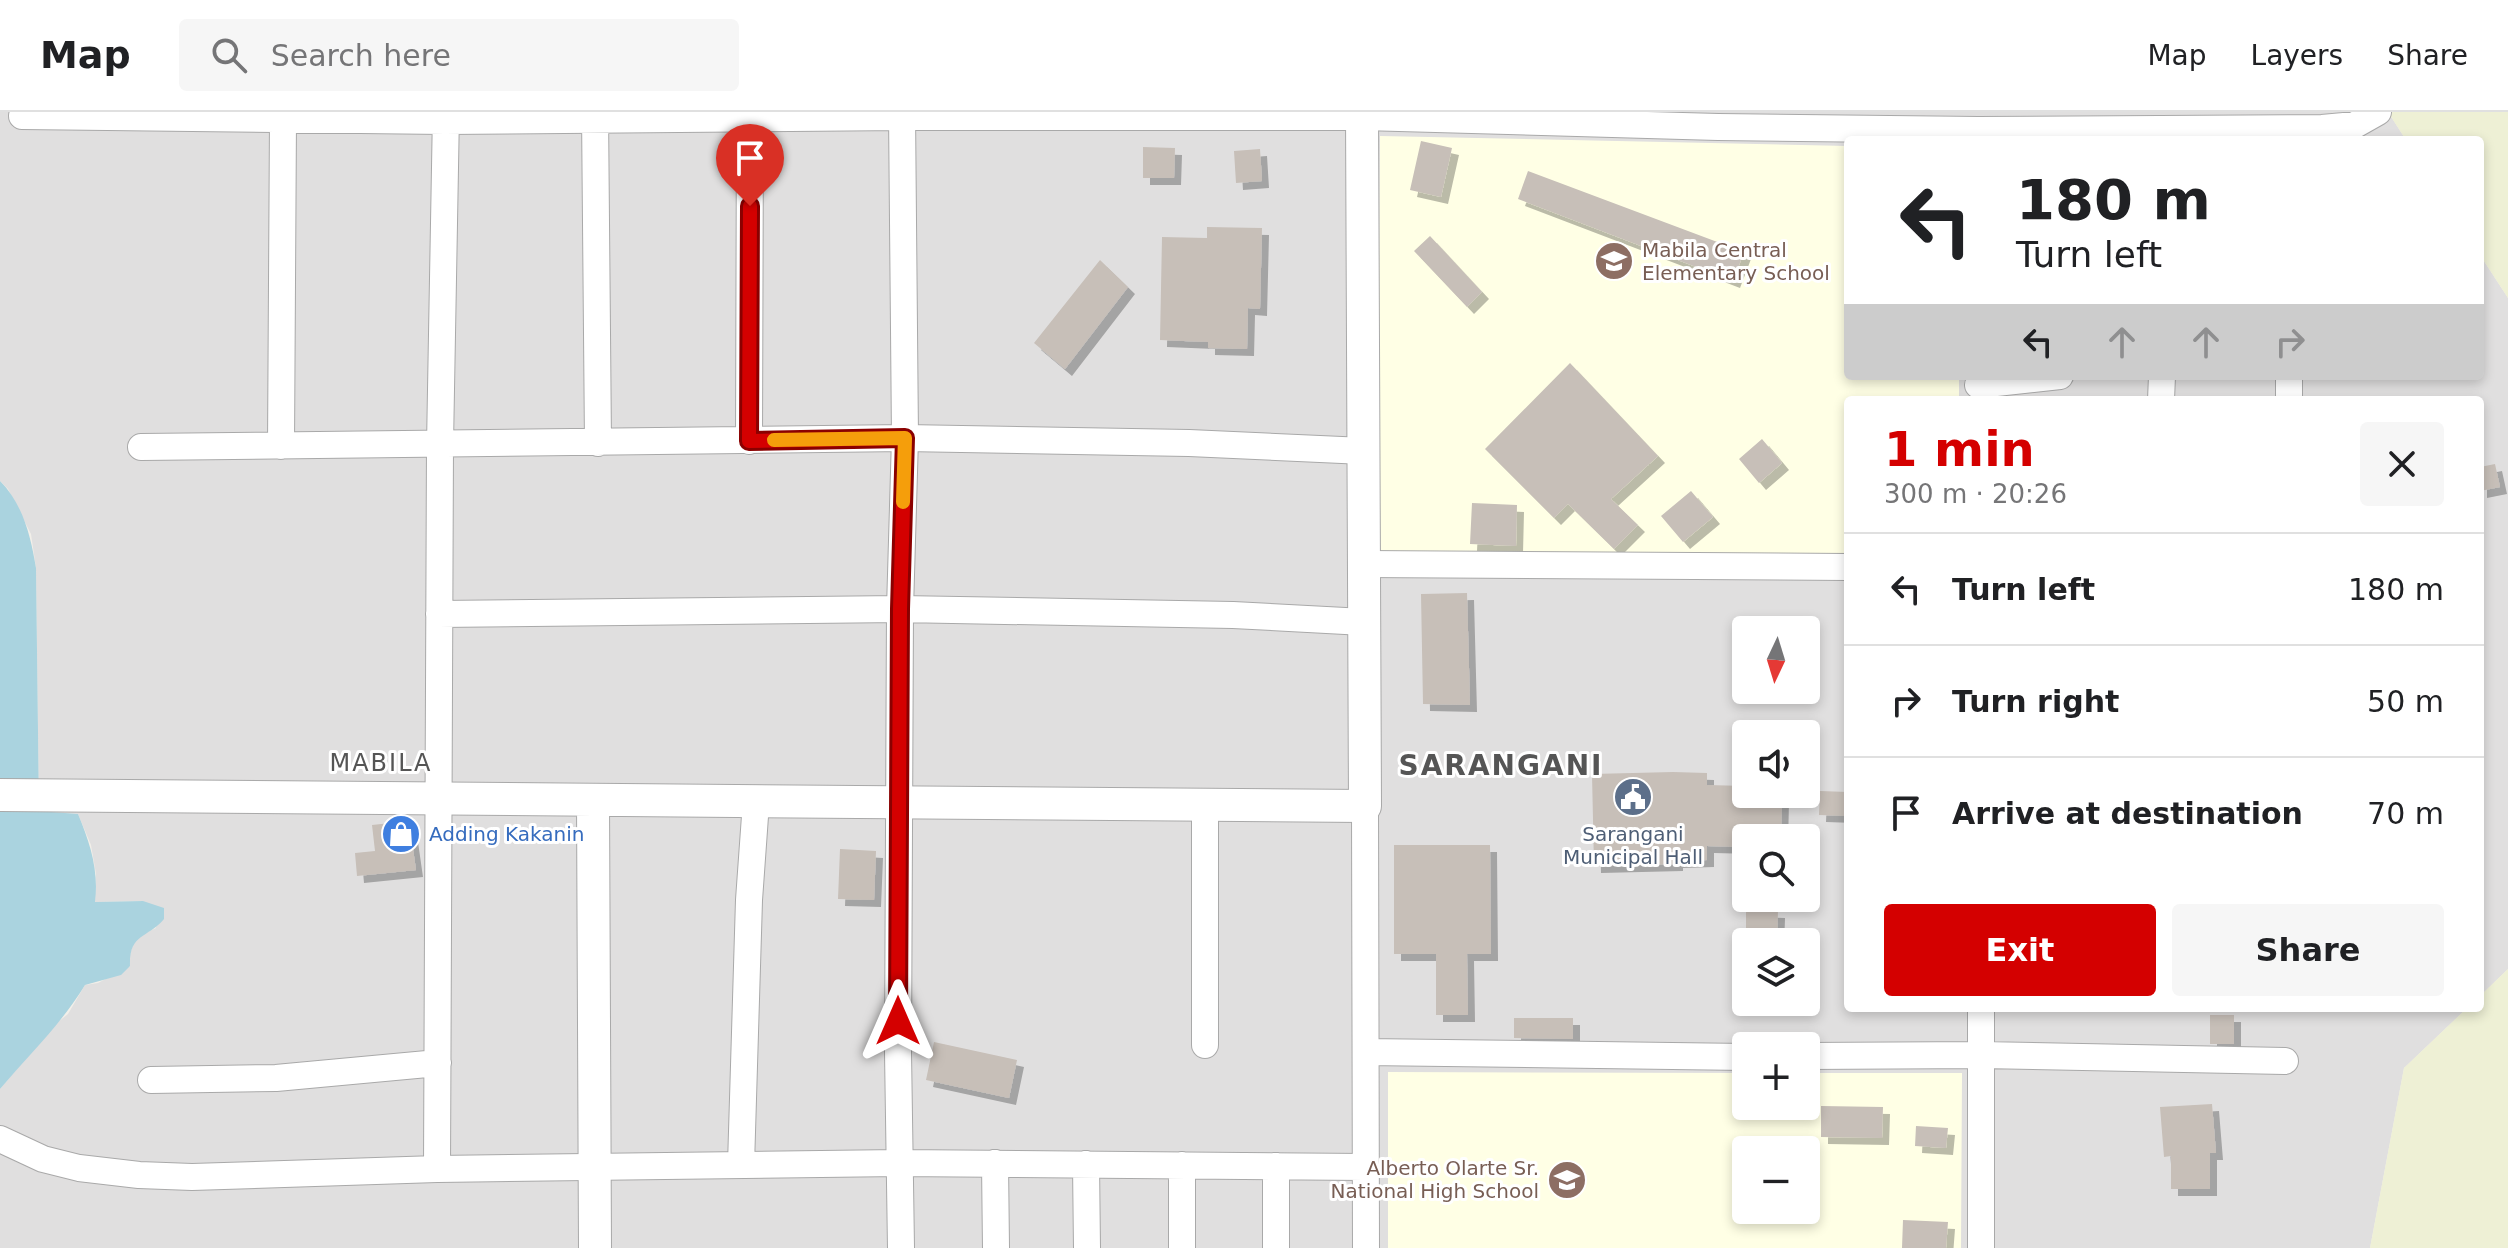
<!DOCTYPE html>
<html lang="en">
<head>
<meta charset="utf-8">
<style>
  :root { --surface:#fff; --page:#f6f6f6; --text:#202124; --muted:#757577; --line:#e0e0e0; --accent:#d40000 }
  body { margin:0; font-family:"DejaVu Sans",sans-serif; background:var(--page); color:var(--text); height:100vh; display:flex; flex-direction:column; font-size:30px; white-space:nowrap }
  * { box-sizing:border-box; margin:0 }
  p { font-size:26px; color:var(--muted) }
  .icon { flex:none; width:44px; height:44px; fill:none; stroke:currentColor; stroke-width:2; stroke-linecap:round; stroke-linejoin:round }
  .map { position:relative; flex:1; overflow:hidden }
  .sheet { position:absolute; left:1844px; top:284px; width:640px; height:616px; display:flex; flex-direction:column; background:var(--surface); border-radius:8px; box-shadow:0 4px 12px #0003 }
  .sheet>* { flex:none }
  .hud { position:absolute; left:1844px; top:24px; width:640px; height:244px; border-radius:8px; box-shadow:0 4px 12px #0003; background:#fff; color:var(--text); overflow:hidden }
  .needle { width:52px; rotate:184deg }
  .buttons { position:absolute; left:1732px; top:504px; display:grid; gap:16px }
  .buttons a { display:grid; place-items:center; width:88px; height:88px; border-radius:8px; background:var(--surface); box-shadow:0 4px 12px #0003; font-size:40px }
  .pin { position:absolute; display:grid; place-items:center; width:68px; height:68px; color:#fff; margin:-82px -34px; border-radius:50% 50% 50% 0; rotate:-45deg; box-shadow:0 0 8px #0007 }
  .pin .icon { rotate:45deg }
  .me { position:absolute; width:88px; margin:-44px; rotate:0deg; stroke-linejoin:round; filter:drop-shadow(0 0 6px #0008) }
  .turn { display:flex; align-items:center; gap:28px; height:168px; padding:0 40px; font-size:36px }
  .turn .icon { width:104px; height:104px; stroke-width:2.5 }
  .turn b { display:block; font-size:56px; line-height:68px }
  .lanes { display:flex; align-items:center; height:76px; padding:0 40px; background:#0003; justify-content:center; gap:40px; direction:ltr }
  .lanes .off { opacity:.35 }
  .round { display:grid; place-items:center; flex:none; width:84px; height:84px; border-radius:8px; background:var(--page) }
  .headline { display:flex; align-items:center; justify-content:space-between; height:136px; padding:0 40px }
  h1 { font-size:48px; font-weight:600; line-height:60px; color:var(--accent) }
  .cta { display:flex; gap:16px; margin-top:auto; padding:16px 40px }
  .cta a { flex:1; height:92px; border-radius:8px; background:var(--accent); color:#fff; font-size:32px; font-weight:600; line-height:92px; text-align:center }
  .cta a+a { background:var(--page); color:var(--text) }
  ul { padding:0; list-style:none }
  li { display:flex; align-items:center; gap:24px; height:112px; padding:0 40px; border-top:2px solid var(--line) }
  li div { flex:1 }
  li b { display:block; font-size:30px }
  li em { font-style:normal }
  header { display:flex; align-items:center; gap:48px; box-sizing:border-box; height:112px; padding:0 40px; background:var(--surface); border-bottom:2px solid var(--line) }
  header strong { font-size:38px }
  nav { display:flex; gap:44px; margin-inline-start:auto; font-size:28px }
  .search { width:560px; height:72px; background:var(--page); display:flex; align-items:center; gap:20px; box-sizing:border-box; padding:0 28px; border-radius:8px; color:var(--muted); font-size:30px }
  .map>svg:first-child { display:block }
  .residential { fill:#e0dfdf; fill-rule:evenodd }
  .education { fill:#ffffe5; fill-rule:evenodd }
  .farmland { fill:#eef0d5 }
  .water { fill:#aad3df }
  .building { fill:#c7bfb8; filter:url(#shadow) }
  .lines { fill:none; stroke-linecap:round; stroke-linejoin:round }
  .minor-casing { stroke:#a9a9a9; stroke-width:28 }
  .tertiary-casing { stroke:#a9a9a9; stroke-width:34 }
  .minor { stroke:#fff; stroke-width:26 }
  .tertiary { stroke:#fff; stroke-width:32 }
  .route-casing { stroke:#8a0000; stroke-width:20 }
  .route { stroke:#d40000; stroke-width:14 }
  .slow { stroke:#f59e0b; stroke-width:14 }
  .labels { text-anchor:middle; stroke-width:6; stroke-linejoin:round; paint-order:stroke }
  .education-label { font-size:20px; fill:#785e54; stroke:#fff; text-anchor:start }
  .shop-label { font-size:20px; fill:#366cbe; stroke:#fff; text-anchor:start }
  .service-label { font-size:20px; fill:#4e5e75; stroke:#fff }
  .quarter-label { font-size:24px; letter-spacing:2px; fill:#555; stroke:#fff }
  .district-label { font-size:28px; font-weight:bold; letter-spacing:2px; fill:#555; stroke:#fff }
</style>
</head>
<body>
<header>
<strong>Map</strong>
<div class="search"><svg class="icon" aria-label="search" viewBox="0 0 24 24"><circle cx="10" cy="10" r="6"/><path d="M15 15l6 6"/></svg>Search here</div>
<nav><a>Map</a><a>Layers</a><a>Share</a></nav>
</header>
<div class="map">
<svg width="2508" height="1136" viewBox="0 0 2508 1136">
  <defs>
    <filter id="shadow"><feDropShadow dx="7" dy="7" stdDeviation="0" flood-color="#0004"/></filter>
  </defs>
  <rect width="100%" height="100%" fill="#f2efe9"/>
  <path class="residential" d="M0,0H2388L2406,28H1848V264H2480V143L2508,186V857L2480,884V288H1848V896H2467L2404,956L2370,1136H0V977L53,914L68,902L85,873L98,871L130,854V842L134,830L143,822L156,816L143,789L95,790L96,762L91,733L78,702L39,700L36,456L31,422L8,377L0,369ZM1746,518H1806V578H1746ZM1746,622H1806V682H1746ZM1746,726H1806V786H1746ZM1746,830H1806V890H1746ZM1746,934H1806V994H1746ZM1746,1038H1806V1098H1746Z"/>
  <path class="education" d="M1380,24L1848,34V264H1959V288H1848V442L1378,439Z
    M1388,960L1746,961V994H1806V961H1962L1961,1136H1388ZM1746,1038H1806V1098H1746Z"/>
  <path class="farmland" d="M2388,0H2508V186L2480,143V28H2406Z
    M2508,857V1136H2370L2404,956L2467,896H2480V884Z"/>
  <path class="water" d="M0,369C23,392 31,425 36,456L39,699L78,702C90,731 99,758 95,790L143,789L164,796V807C147,827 129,821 130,854L121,863L85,873C62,911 29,943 0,977Z"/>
  <path class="building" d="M1421,29L1452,36L1441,85L1410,78Z
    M1143,35L1175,36L1174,66H1143Z
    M1260,37L1262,69L1236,71L1234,39Z
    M1528,59L1744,140L1733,169L1518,87Z
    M1207,115L1262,116L1260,197L1248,196L1247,237L1208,236V230L1160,228L1162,125L1207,126Z
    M1430,124L1482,180L1467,195L1414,139Z
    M1100,148L1128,175L1065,257L1034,231Z
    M1570,251L1658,344L1611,387L1638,413L1614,437L1568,392L1554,406L1485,337Z
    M1762,327L1782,351L1759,371L1739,347Z
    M2495,352L2500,375L2480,379V355Z
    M1691,379L1713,405L1683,430L1661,404Z
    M1472,391L1517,393L1516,434L1470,432Z
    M1467,481L1470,593L1423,592L1421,482Z
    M1673,660L1707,661V673L1746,674V682H1782L1781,726H1746V735L1707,734V748L1676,749V752L1594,754L1592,662Z
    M1820,679L1848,680V704L1819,703Z
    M409,709L416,758L357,764L355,741L375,739L372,713Z
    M1394,733H1490L1491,842H1467L1468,903H1436V842H1394Z
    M840,737L876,739L874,788L838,787Z
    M1746,798L1778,799L1777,830H1746Z
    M2210,903H2234V932H2210Z
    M1514,906H1573V927L1514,926Z
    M934,930L1017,948L1009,986L926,968Z
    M2212,992L2216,1041H2210V1077H2171V1044L2164,1045L2160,995Z
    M1821,994L1883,995L1882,1026L1821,1025Z
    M1916,1014L1948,1016L1946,1036L1915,1034Z
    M1903,1108L1948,1110L1946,1136H1902Z"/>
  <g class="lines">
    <g class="minor-casing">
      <path id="minor" d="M595,0L598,331
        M22,4L445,9L903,5H1363L1718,15L1978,18L2322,16L2355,13L2378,0
        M1978,273L2060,264
        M2161,288L2162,264
        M2289,288V264
        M749,329L750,0
        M281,334L283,7
        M141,335L905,326L1189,331L1364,339
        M1364,452L1848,455
        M439,502L900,497L1233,503L1364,510
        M1365,694L1366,1136
        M1205,933V693
        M1366,940L1746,945
        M1806,944L1981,943L2285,949
        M151,968L276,966L438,951
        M0,1027L43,1047L79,1056L139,1063L192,1065L437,1057L899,1051L1365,1055
        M995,1051L996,1136
        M1086,1052L1087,1136
        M741,1053L749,788L756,690
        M1182,1053V1136
        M437,1057L440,333L446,0
        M901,1136L898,940L900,497L905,326L902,0
        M1276,1136V1054
        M1981,1136V896"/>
    </g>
    <g class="tertiary-casing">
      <path id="tertiary" d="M0,683L1365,694L1362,0
        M593,689L595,1136"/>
    </g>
    <use href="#minor" class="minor"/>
    <use href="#tertiary" class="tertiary"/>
  </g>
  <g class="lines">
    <g class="route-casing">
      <path id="route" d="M750,94L749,329L905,326L900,497L898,909"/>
    </g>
    <use href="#route" class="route"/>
    <path class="slow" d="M774,328L905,326L903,390"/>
  </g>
  <defs>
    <g id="school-disc" transform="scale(2)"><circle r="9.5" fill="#8d6e63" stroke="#fff"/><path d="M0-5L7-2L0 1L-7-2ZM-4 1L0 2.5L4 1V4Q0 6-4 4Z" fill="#fff"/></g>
    <g id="civic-disc" transform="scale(2)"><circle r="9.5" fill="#5c6f8a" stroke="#fff"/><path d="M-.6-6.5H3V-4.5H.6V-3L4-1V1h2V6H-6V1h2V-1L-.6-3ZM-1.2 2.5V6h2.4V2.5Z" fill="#fff"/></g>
    <g id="shop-disc" transform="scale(2)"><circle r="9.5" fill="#3f7fe0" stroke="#fff"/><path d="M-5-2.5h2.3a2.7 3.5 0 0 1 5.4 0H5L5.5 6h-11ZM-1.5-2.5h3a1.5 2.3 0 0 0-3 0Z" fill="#fff"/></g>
  </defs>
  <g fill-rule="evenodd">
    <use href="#school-disc" x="1614" y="149"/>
    <use href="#civic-disc" x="1633" y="685"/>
    <use href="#shop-disc" x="401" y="722"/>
    <use href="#school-disc" x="1567" y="1068"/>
  </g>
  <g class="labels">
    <g class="education-label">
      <text x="1642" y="145">Mabila Central<tspan x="1642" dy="23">Elementary School</tspan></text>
      <text x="1539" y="1063" text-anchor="end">Alberto Olarte Sr.<tspan x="1539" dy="23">National High School</tspan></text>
    </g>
    <g class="shop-label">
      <text x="429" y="729">Adding Kakanin</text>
    </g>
    <g class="service-label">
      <text x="1633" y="729">Sarangani<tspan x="1633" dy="23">Municipal Hall</tspan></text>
    </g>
    <g class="quarter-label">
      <text x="381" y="659">MABILA</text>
    </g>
    <g class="district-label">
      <text x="1501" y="663">SARANGANI</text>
    </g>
  </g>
</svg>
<div class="buttons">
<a><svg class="needle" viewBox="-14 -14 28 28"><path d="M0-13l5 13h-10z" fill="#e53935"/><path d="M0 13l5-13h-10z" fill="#757577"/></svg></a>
<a><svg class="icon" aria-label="sound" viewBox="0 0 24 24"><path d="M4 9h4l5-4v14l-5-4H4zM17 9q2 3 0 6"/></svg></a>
<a><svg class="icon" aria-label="search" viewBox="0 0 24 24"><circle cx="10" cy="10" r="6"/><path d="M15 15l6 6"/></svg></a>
<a><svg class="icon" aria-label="layers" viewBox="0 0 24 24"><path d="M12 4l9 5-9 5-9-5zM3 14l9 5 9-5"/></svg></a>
<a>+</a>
<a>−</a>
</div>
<div class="pin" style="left:750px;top:94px;background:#d93025"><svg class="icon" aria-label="arrive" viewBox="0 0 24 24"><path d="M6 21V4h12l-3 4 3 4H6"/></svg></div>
<svg class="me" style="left:898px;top:909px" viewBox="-20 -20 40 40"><path d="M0-17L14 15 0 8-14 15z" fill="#d40000" stroke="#fff" stroke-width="4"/></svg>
<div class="hud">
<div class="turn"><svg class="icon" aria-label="left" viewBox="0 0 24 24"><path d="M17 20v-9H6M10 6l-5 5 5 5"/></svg><div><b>180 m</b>Turn left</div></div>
<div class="lanes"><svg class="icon" aria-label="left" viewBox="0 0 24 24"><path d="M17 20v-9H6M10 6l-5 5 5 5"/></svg><svg class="icon off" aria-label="ahead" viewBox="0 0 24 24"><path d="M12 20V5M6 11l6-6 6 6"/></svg><svg class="icon off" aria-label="ahead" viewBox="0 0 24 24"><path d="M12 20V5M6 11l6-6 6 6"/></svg><svg class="icon off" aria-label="right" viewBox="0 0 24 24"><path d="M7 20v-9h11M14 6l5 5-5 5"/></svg></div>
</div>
<section class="sheet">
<div class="headline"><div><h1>1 min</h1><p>300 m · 20:26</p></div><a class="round"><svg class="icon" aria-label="close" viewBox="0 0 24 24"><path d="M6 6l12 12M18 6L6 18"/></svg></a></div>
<ul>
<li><svg class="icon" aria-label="left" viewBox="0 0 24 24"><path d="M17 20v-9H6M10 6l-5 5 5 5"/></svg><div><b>Turn left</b></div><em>180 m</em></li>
<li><svg class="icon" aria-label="right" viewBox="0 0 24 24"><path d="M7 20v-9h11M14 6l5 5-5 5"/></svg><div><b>Turn right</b></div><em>50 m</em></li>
<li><svg class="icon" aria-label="arrive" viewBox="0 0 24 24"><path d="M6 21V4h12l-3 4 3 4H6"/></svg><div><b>Arrive at destination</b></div><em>70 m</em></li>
</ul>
<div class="cta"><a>Exit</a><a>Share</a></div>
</section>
</div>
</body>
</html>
